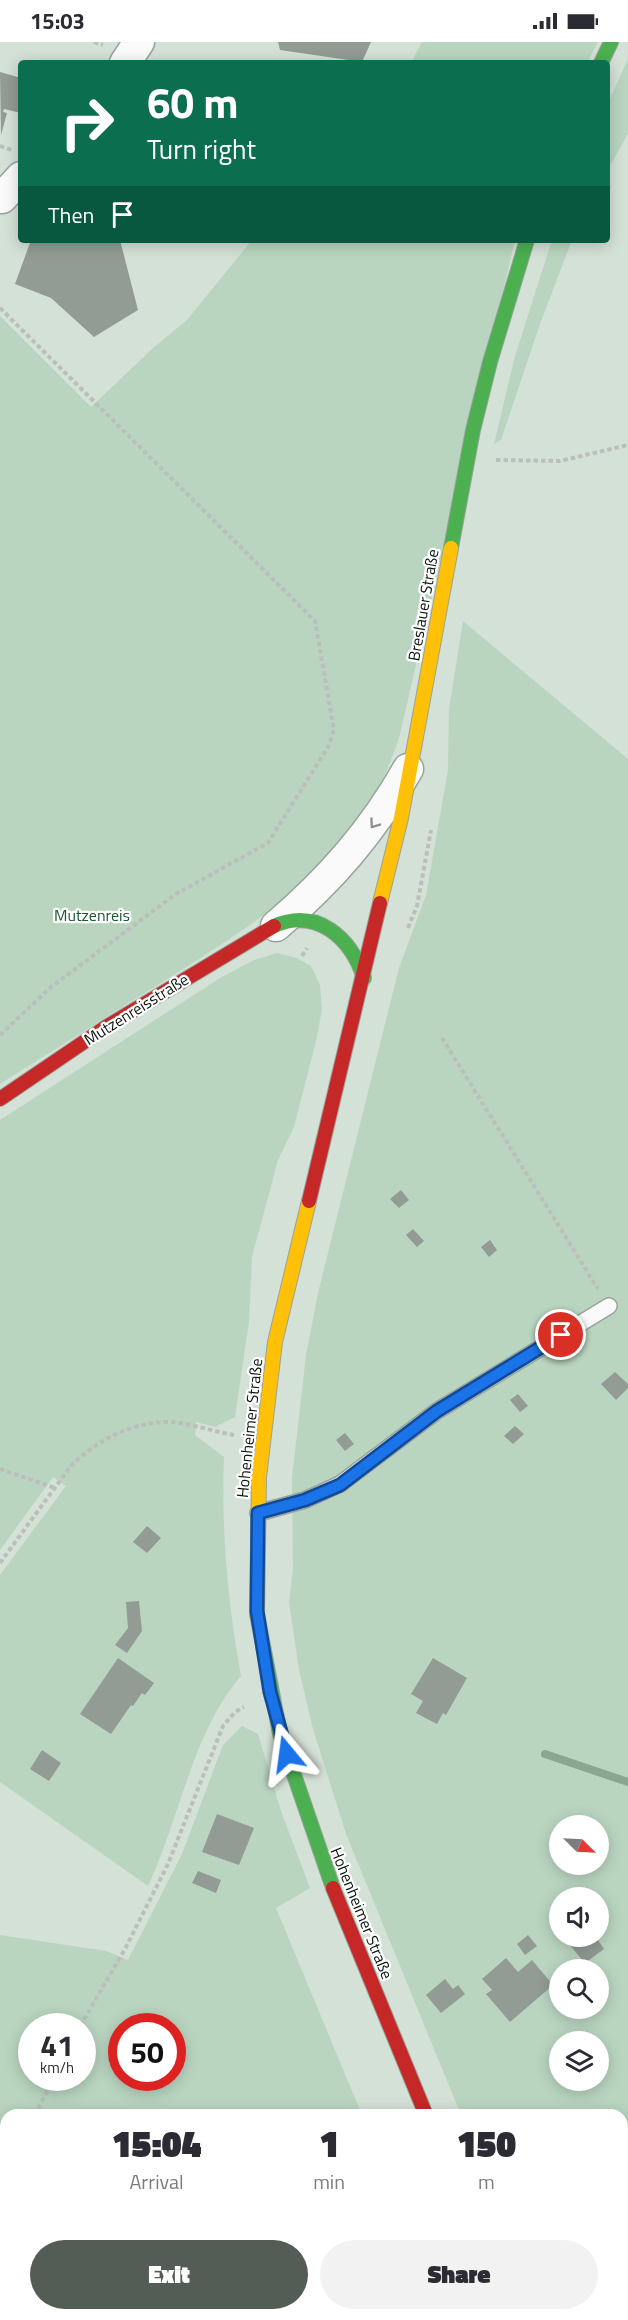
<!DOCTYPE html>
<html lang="en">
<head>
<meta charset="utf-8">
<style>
  :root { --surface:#fff; --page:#f2f2f3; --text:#2b2b33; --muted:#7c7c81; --accent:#535c55 }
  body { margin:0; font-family:"Titillium Web",sans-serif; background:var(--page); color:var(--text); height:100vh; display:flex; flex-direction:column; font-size:22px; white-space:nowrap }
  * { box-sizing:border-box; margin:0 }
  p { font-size:20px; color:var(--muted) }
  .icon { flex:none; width:33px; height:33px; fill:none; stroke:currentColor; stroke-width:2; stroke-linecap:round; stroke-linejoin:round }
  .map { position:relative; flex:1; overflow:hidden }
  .side { position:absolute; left:0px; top:2067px; width:628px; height:212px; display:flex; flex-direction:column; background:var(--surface); border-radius:18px 18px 0 0; box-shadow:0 3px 15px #0003 }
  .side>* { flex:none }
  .top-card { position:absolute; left:18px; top:18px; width:592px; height:183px; border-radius:6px; box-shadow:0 3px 15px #0003; background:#0b6e4f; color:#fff; overflow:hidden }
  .needle { width:39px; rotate:114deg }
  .tools { position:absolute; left:549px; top:1773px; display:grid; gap:12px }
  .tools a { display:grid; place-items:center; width:60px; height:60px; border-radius:50%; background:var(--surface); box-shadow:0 3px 15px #0003; font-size:30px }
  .speed { position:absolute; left:18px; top:1971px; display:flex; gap:12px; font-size:30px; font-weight:700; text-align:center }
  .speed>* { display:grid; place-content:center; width:78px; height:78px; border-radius:50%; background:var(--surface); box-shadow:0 3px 15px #0003; line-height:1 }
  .speed small { font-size:15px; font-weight:400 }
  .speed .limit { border:9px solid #d22; background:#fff; color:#111 }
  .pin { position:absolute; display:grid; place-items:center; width:51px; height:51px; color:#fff; margin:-26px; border:3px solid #fff; border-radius:50%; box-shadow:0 2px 6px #0007 }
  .me { position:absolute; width:66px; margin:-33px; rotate:344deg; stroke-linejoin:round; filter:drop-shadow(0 0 4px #0008) }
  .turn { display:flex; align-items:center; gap:21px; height:126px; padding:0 30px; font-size:27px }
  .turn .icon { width:78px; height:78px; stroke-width:2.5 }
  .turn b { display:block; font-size:42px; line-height:51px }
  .then { display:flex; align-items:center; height:57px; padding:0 30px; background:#0003; gap:12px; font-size:22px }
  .eta { display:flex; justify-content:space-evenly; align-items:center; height:102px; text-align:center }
  .eta b { font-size:36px; font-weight:800; line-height:42px }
  .cta { display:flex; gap:12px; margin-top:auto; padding:12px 30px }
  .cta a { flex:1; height:69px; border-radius:36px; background:var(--accent); color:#fff; font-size:24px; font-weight:800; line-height:69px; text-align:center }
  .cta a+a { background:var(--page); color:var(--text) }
  .status { display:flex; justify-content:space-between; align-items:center; height:42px; padding:0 30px; background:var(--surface); direction:ltr }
  .status svg { height:16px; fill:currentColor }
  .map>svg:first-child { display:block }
  .green { fill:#b9d5c0; fill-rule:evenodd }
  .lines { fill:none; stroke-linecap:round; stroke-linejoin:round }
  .stream { stroke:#88a690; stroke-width:8 }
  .building { fill:#929b94 }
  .lane-casing { stroke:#99a39c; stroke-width:18 }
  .street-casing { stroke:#99a39c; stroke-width:33 }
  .fast-casing { stroke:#99a39c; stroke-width:16 }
  .slow-casing { stroke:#99a39c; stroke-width:16 }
  .jam-casing { stroke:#99a39c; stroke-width:16 }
  .path { stroke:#babfbb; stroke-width:4; stroke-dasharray:4.5 3; stroke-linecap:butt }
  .lane { stroke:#f9faf9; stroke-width:15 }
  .street { stroke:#f9faf9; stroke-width:30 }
  .fast { stroke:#4caf50; stroke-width:14 }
  .slow { stroke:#ffc107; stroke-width:14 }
  .jam { stroke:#c62828; stroke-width:14 }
  .oneway { stroke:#8f9390 }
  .route-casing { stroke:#114b97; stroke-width:15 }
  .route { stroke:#1a73e8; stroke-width:10 }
  .labels { text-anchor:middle; stroke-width:4.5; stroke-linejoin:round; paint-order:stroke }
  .street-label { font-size:16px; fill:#0d150f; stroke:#fff }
  .park-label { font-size:16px; fill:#17562f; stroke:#fff }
</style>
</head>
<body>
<div class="status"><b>15:03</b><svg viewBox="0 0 49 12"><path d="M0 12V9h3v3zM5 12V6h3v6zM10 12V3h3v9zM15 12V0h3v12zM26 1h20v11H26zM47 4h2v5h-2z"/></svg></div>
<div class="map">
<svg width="628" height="2278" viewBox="0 0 628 2278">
  <rect width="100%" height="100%" fill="#d4e1d7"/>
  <path class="green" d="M422,0H598L587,21H411Z
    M628,17V92L608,127V61Z
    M252,198H515L400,692C362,819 266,874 161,941C107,974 54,1008 0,1042V274L91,365L153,306L187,278Z
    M552,198H572L540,282L501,398L494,402L515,314Z
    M463,579L628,717V2278H545L542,2273L622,2272V2073H461L346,1792L313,1687L299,1628L289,1560L293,1527L292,1436L306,1313L318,1251L399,926L426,853L448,728L449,667ZM560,1784H598V1822H560ZM560,1856H598V1894H560ZM560,1928H598V1966H560ZM560,2000H598V2038H560Z
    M277,911L297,916L311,924L320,943L322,967L317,995L294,1085L278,1118L252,1215L249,1280L235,1375L215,1385L196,1380L195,1393L224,1415C221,1489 228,1561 241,1634C192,1691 180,1776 148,1844L0,1740V1533L66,1444L53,1435L0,1508V1078L220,936L254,918Z
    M242,1684L258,1692L281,1769L310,1846L276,1866L362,2073H6V2272H446L448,2278H0V1893L106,1909L128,1918L182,1812L223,1703ZM32,1984H82V2036H32ZM122,1984H172V2036H122Z"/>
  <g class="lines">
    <path class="stream" d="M545,1712L628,1740"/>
  </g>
  <path class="building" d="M278,0H371L362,20L280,8Z
    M0,30L21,36V71L4,67L3,70L7,71L1,93Z
    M31,198H120L138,268L94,295L51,256L15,242Z
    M401,1148L409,1158L399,1166L390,1157Z
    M413,1187L424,1199L417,1205L406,1193Z
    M490,1198L497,1208L489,1215L481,1205Z
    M615,1330L628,1342V1346L616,1358L601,1342Z
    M518,1352L528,1364L520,1370L510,1358Z
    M515,1384L524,1392L513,1402L504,1394Z
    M345,1391L354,1402L345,1409L336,1398Z
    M147,1484L161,1496L147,1511L133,1500Z
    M139,1559L142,1589L127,1611L115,1603L128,1586L126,1560Z
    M118,1616L154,1641L145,1653L142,1651L133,1664L131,1663L111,1692L80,1672Z
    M433,1616L467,1636L446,1673L443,1671L437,1682L416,1671L423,1659L411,1652Z
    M42,1708L61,1721L49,1739L30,1727Z
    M217,1772L254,1786L239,1823L202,1810Z
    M198,1829L221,1838L216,1851L192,1841Z
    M528,1893L537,1904L525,1913L517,1902Z
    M562,1894H595L604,1907L585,1921Z
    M506,1916L518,1930L532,1918L553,1943L510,1980L486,1952L492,1948L482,1937Z
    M445,1937L453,1947L458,1943L465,1952L441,1971L426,1953Z"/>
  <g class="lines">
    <g class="lane-casing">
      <path id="lane" d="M258,1471L305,1458L340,1442L437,1369L609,1264"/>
    </g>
    <g class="street-casing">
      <path id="street" d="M125,21L139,0
        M2,156L21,135
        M276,884C330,838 373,789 408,727"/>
    </g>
    <g class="fast-casing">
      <path id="fast" d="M601,21L611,0
        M451,506L473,388L490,320L527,198
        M274,884C317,865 351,896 364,936
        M257,1572L280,1692L333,1846"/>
    </g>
    <g class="slow-casing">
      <path id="slow" d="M380,861L401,776L451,506
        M257,1572L259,1435L275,1300L309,1159
        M508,2272L511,2278"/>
    </g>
    <g class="jam-casing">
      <path id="jam" d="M0,1057L106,985L274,884
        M309,1159L380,861
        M333,1846L426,2073"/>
    </g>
    <path class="path" d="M94,0L103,3
      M0,104L12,108
      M0,266L315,579L334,688L328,705L268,801L176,852L51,945L0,993
      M496,418L560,419L628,403
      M408,886L417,864L431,788
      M302,914L307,906
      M442,996L598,1247
      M0,1427L55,1446
      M0,1521L70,1425C95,1399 133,1379 170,1380C192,1381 213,1390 234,1393
      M80,1984L125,1907L168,1822L223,1684L235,1670L244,1665
      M35,2073L54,2036
      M0,2169L6,2145"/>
    <use href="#lane" class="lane"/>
    <use href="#street" class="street"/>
    <use href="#fast" class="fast"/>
    <use href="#slow" class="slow"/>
    <use href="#jam" class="jam"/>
  </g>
  <defs><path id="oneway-chevron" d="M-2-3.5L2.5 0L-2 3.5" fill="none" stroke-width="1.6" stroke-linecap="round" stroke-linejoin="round" transform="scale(1.5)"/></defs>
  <use class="oneway" href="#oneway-chevron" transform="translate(374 782) rotate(125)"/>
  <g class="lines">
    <g class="route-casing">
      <path id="route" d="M287,1712L270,1650L257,1569L258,1471L305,1458L340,1443L437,1369L561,1293"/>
    </g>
    <use href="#route" class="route"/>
  </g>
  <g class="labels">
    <g class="street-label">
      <text transform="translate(423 563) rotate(-80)" y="6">Breslauer Straße</text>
      <text transform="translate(136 967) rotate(-32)" y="6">Mutzenreisstraße</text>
      <text transform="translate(249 1386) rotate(-84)" y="6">Hohenheimer Straße</text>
      <text transform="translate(362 1871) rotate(68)" y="6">Hohenheimer Straße</text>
    </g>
    <g class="park-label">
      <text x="92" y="879">Mutzenreis</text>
    </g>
  </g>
</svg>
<div class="tools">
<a><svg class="needle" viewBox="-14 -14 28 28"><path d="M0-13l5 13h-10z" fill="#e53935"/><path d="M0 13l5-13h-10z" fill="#7c7c81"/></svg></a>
<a><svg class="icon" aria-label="sound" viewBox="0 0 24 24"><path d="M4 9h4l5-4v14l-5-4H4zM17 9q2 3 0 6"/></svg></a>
<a><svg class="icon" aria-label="search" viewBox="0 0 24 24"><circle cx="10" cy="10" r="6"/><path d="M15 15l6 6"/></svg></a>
<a><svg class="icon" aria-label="layers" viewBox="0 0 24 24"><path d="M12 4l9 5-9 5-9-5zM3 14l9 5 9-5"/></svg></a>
</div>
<div class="speed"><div>41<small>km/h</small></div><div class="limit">50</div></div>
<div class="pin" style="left:561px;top:1293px;background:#d93025"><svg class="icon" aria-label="arrive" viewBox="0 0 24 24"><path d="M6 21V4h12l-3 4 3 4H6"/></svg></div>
<svg class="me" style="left:287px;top:1712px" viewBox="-20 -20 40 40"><path d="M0-17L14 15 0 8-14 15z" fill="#1a73e8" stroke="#fff" stroke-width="4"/></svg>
<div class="top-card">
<div class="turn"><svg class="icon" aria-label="right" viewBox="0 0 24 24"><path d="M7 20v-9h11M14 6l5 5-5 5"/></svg><div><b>60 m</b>Turn right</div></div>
<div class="then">Then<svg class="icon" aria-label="arrive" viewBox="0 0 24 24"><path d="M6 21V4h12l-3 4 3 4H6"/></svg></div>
</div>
<section class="side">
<div class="eta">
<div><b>15:04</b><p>Arrival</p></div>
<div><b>1</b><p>min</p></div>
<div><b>150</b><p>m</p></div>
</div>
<div class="cta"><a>Exit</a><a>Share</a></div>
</section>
</div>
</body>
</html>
